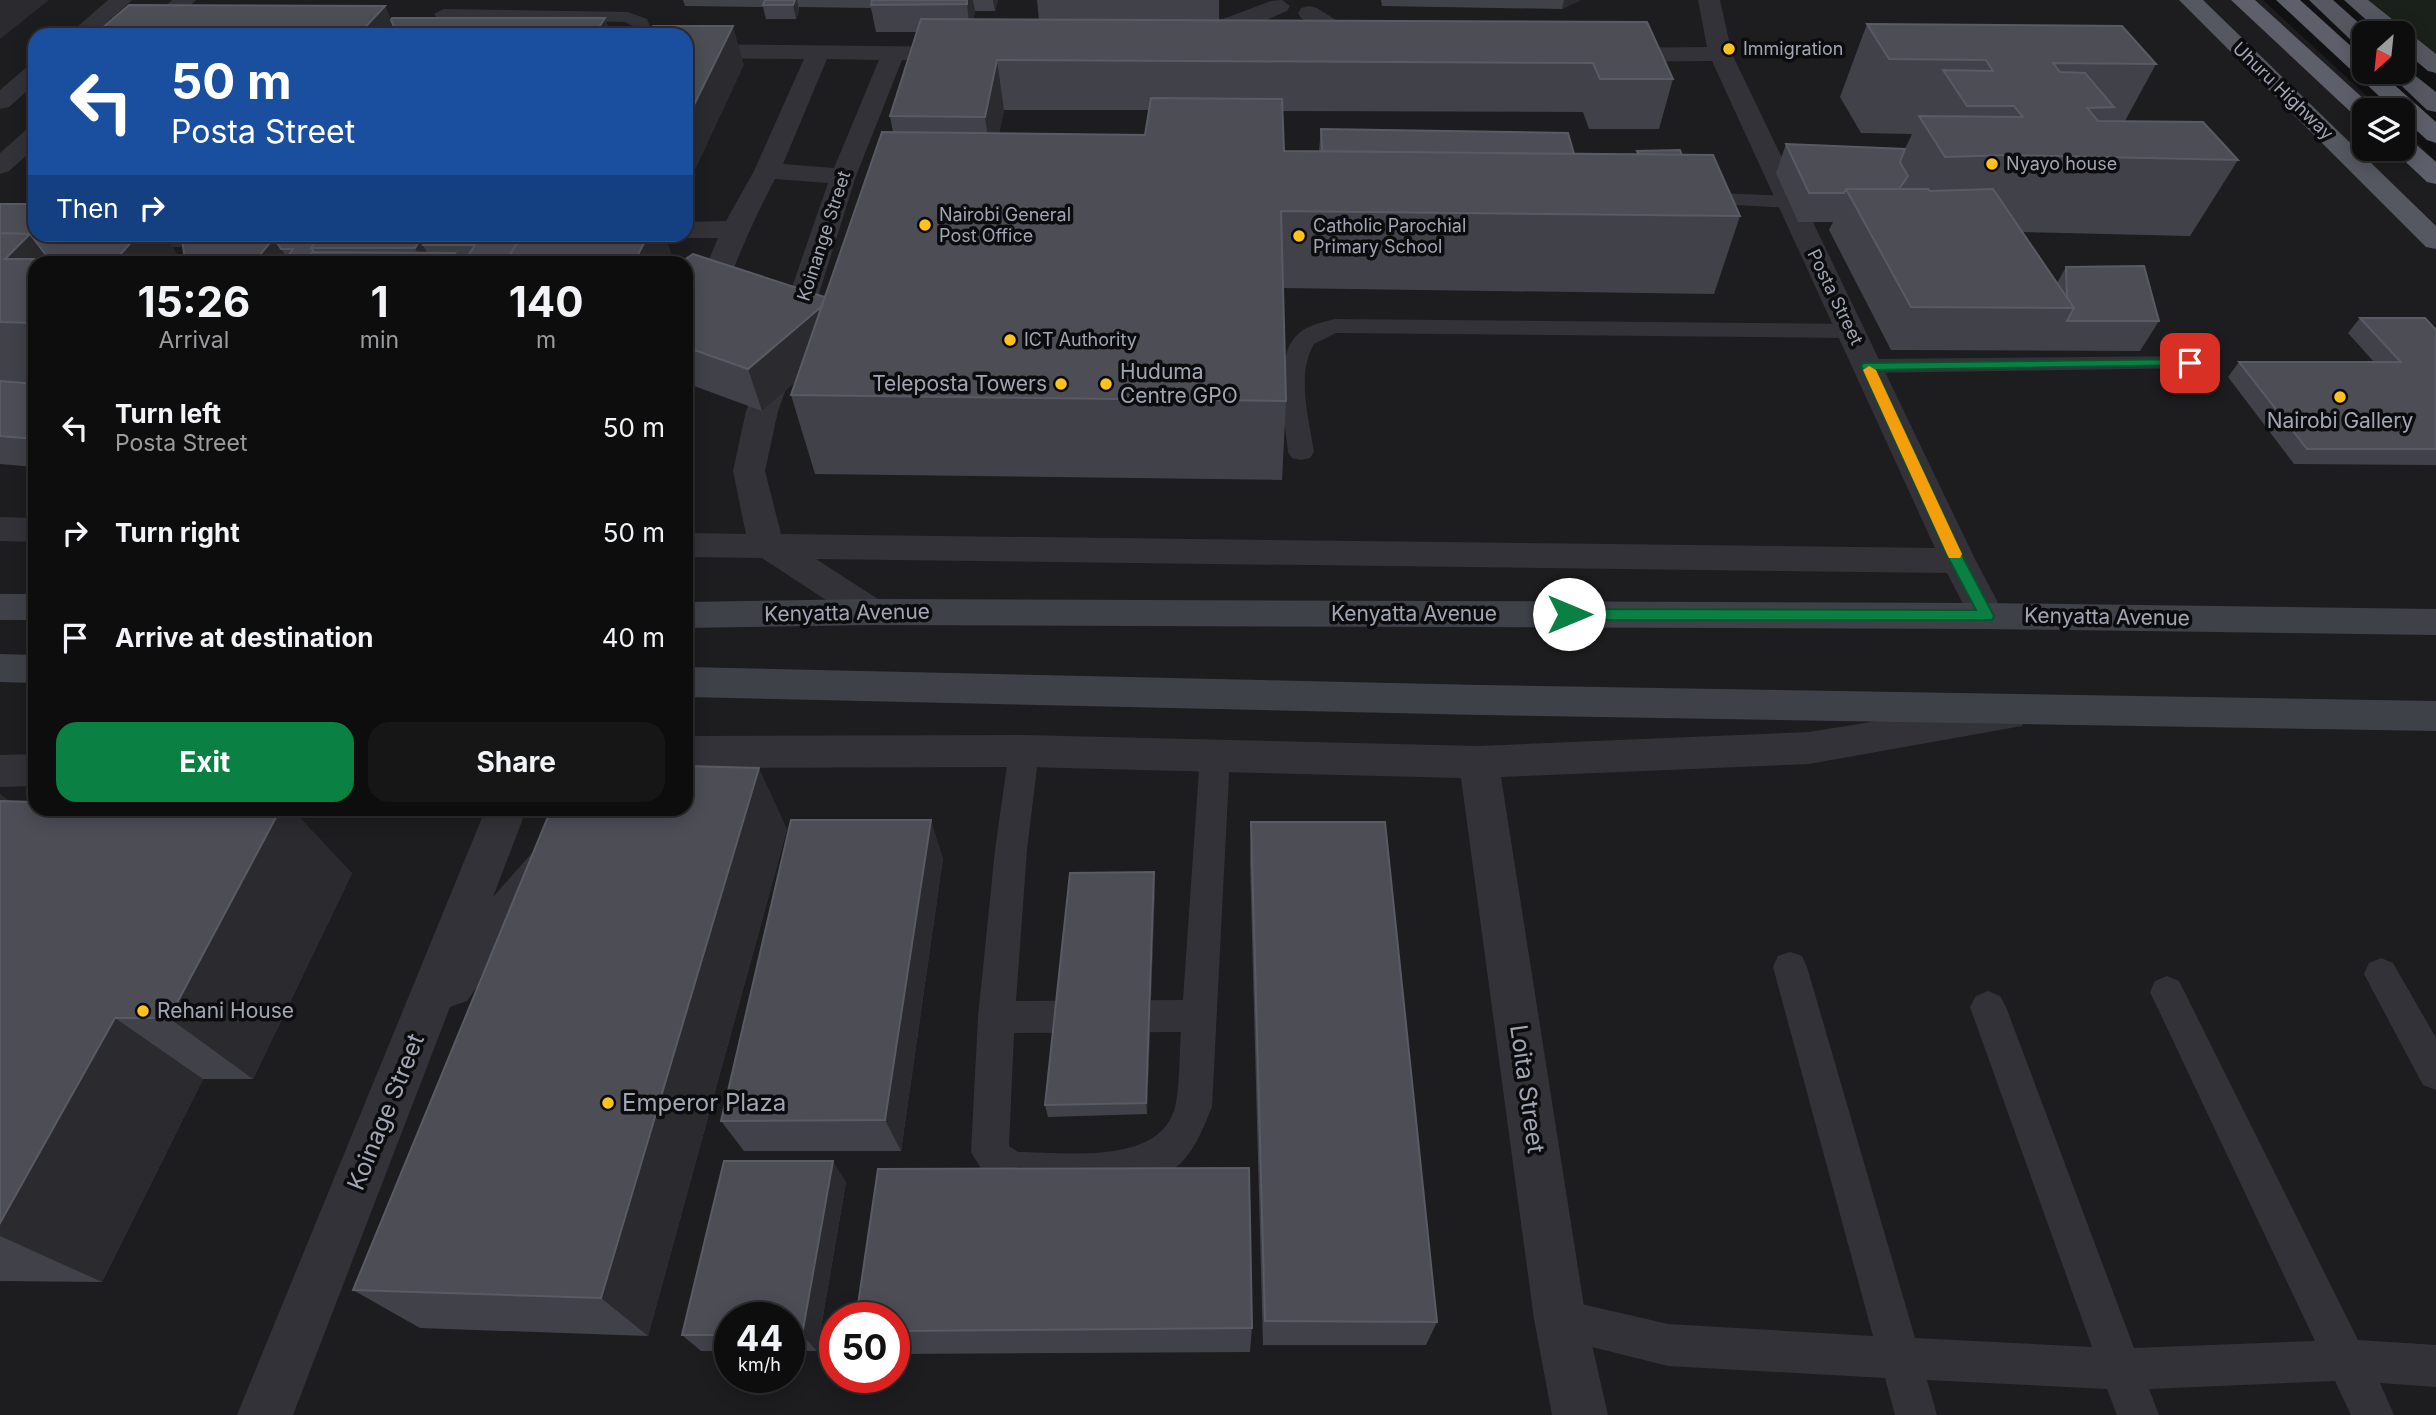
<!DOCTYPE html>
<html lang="en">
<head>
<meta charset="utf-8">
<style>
  :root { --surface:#0d0d0e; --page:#161617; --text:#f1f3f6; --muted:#9a9c9e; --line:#2d2d2e; --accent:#0b8043 }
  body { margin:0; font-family:Inter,sans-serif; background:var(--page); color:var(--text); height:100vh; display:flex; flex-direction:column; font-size:26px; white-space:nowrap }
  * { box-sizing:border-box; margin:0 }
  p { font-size:23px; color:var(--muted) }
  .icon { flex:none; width:38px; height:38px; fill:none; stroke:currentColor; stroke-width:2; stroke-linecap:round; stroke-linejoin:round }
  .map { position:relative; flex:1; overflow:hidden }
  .side { position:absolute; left:28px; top:256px; width:665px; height:560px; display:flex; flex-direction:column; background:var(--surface); border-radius:21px; box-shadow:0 4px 18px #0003,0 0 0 2px var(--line) }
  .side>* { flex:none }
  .guide { position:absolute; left:28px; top:28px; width:665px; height:214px; border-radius:21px; box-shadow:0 4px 18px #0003,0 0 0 2px var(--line); background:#1a4fa0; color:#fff; overflow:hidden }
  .needle { width:46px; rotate:207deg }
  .buttons { position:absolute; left:2352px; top:21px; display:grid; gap:14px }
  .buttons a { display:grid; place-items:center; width:63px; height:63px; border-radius:14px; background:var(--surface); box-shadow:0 4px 18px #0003,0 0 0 2px var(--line); font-size:35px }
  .speed { position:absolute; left:714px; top:1302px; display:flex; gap:14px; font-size:35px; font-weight:700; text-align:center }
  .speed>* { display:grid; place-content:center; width:91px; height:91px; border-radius:50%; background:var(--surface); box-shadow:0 4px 18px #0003,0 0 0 2px var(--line); line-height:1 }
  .speed small { font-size:18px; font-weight:400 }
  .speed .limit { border:10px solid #d22; background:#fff; color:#111 }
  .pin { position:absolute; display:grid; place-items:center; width:60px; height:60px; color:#fff; margin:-30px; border-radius:14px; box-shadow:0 4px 10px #0006 }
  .me { position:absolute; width:77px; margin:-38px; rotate:90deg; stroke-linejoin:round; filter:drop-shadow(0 0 5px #0008) }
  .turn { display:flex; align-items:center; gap:24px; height:147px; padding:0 28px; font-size:32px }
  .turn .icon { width:91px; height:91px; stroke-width:2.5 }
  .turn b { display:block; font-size:49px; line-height:60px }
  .then { display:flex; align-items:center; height:66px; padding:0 28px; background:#0003; gap:14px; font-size:26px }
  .eta { display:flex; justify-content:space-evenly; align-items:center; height:119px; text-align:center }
  .eta b { font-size:42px; font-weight:700; line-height:49px }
  .action { display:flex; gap:14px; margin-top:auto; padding:14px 28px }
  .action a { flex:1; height:80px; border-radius:21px; background:var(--accent); color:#fff; font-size:28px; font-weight:700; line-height:80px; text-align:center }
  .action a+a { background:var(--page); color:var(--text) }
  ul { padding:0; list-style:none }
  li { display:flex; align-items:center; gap:21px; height:105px; padding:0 28px }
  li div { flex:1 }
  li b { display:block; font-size:26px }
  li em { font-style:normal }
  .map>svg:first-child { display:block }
  .built { fill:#1d1d20; fill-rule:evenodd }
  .green { fill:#19211a }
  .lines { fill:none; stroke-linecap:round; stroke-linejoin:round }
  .service { fill:#323238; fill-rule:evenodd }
  .minor { fill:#323238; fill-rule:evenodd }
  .tertiary { fill:#323238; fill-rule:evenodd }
  .secondary { fill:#3f4148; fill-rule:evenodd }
  .trunk { fill:#555860; fill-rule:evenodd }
  .motorway { fill:#5d606a; fill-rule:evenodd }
  .wall { fill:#414249; fill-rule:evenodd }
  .shaded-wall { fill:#2a2a2f }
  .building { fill:#4c4d55; stroke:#595b64; stroke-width:2 }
  .route { fill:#0b8043; stroke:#07532c; stroke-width:2 }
  .slow { fill:#f59e0b }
  .poi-dot { fill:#ffc21d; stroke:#0c0c0e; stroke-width:2.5 }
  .labels { text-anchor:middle; stroke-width:7; stroke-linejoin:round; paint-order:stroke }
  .far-poi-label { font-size:18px; fill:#a1a6b5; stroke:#0c0c0e; text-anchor:start }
  .far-street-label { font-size:18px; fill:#a1a6b5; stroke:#0c0c0e }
  .poi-label { font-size:21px; fill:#a1a6b5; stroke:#0c0c0e; text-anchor:start }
  .street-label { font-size:21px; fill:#a1a6b5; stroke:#0c0c0e }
  .near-street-label { font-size:24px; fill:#a1a6b5; stroke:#0c0c0e }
  .near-poi-label { font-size:24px; fill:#a1a6b5; stroke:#0c0c0e; text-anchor:start }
</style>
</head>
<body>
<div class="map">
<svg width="2436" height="1415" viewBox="0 0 2436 1415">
  <rect width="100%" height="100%" fill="#111113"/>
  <path class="built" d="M0,0H2263L2382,110H2364V149H2403V130L2436,161V1415H0ZM35,35H686V234H35ZM35,262H686V808H35ZM730,1318H789V1377H730ZM835,1318H894V1377H835Z"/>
  <path class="green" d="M2344,0H2436V74L2403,48V33H2385Z"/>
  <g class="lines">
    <path class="service" d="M443,9L628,12L647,19L654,35H636L633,26L625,22L437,18L434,14Z
      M1692,192L1790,196L1797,198L1800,202L1797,206L1790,208L1685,202L1682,198L1685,194Z
      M1335,319L1851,324L1859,326L1862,331L1859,336L1851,338L1336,333L1314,344C1296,374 1309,419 1314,452L1310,458L1301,460L1292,458L1288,452C1285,419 1270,352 1303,330C1312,324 1324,322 1335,319Z
      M2190,356L2198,358L2202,363L2198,368L1867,373L1859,371L1855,366L1859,361L1867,359Z
      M1024,739L1035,742L1039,751L1027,850L1016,1001L1183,1000L1200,755L1204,746L1215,743L1226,746L1230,755L1212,1107C1204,1126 1196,1148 1181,1163C1143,1198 1032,1199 988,1180L971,1152L978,1017L995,850L1009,751L1013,742ZM1181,1032C1179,1055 1180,1080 1176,1103C1164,1167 1065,1152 1018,1152L1009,1146L1014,1033Z
      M1790,952L1802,956L1807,967L1915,1338L2092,1347L1970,1007L1976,996L1988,991L2000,996L2006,1007L2134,1348L2315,1341L2150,992L2155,981L2167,976L2179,981L2358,1340L2436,1345V1387L2380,1383L2394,1415H2351L2335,1381L2149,1389L2159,1415H2117L2107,1389L1927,1380L1937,1415H1895L1885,1378L1668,1366L1560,1339L1546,1333L1540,1319L1546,1305L1560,1299L1668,1324L1873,1336L1773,967L1778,956Z
      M2381,958L2393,963L2436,1038V1090L2423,1085L2364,974L2369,963Z"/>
    <path class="minor" d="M108,0H132L93,35H68Z
      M172,0H196L159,35H134Z
      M1698,0H1720L1732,54L1976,561L2005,616L2000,625L1987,629L1974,625L1947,573L816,559L884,603L889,612L884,621L871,625L858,621L762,558L686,557V533L746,534L733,471L746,411L780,322L828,183L775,179C744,238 721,297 701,360L697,367L686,369V315L718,238H686L675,234H686V222L726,221L754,171L804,59L686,58V44L962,47L970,49L974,54L970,59L962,61L902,60L856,176L810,322L778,411L765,471L781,534L1935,548L1712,61L1610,62L1602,60L1598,55L1602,50L1610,48L1707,47ZM827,59L879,60L834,168L783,164Z
      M35,65V84L9,107L0,109V90L27,67Z
      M35,127V148L9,171L0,174V153L26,130Z
      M103,234H246L249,238L245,244L235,246L113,248L103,246L99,240Z
      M0,517L35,518V542L0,541Z
      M2008,700L2022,704L2027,715L2022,726L1809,764L1501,777L1586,1319L1608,1415H1552L1534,1319L1461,778L1024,767L686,768V736L1024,735L1479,746L1809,732Z
      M35,754V786L0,787V755Z"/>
    <path class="tertiary" d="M1282,0L1290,6L1287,11L1250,27L1196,44L1188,42L1185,37L1188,32L1271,1Z
      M1309,6L1317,8L1372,43L1376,48L1372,53H1356L1301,18L1298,13L1301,8Z
      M707,737L721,742L727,753L721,764L686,779V745Z
      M486,808H527L493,897L572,808H618L612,820L515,933L467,1001L450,1007L293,1415H237Z"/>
    <path class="secondary" d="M0,594H35V620H0Z
      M871,599L1987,603L2436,609V635L1987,629L871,625L686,628V602Z
      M0,654L35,655V683L0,682Z
      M686,667L1481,685L2436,701V731L1481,715L686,697Z"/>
    <path class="trunk" d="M2179,0H2203L2436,226V249L2426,247Z
      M2309,0H2333L2370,33H2364V47L2356,45Z
      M2344,0H2368L2436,54V73L2428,71L2403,50V33H2381Z
      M2403,66L2436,92V112L2427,110L2387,72H2403Z"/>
    <path class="motorway" d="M2231,0H2255L2376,110H2364V118L2355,116Z
      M2276,0H2300L2364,58V72H2380L2436,122V143L2427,140L2403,118V110H2394Z
      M2403,138L2412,141L2436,162V184L2427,182L2394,151L2392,149H2403Z"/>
  </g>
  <path class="wall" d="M683,0H998L995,11H975L973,19L1039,20L1037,0H1219V20L1647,22L1673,79L1659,129H1589L1583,112L1282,111L1284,151H1319L1321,129L1574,154H1636L1637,151L1682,155L1740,216L1714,294L1283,288L1286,401L1282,480L815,474L791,395L795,382L762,411L686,383V262L825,297L893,132L890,116L917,32H876L871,8L799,7V11L796,19H766L763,7L685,6ZM1004,110H1149L1145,135L999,133Z
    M1381,0H1580L1562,9L1382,6Z
    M385,6L391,20L605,18L611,35H94Z
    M1867,24L2156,64L2125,121L2238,160L2190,236L2022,232L2057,283L2066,267L2159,321L2140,351L1891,350L1829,230L1833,222H1798L1776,173L1786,144L1905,149L1912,134L1861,133L1840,97Z
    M0,204L182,261L181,262H35V467L0,464Z
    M245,234H664L673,259L671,262H185L184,249L182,247L229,237H246Z
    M2360,318L2436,330V465L2294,464L2228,377L2239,362H2374L2348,333Z
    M0,794L10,802L352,873L253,1079H203L102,1282L0,1281Z
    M1251,822L1437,1322L1426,1345H1263L1250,861Z
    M787,829L648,1336L420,1328L353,1290Z
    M943,858L901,1151H744L721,1121Z
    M1155,886L1147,1114L1048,1117L1045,1105Z
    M846,1182L817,1351H789V1318H730V1351H701L682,1335Z
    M894,1318L1252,1328L1250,1352L894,1354Z"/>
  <path class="shaded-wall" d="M0,0H49L0,39Z
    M795,0H797L799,11L796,19L793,5Z
    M967,0H973L975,11L970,31L967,4Z
    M993,0H998L995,11Z
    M1564,0H1580L1562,9Z
    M385,6L398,35H358Z
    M605,18L611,35H594Z
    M733,26L744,65L696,168L686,172V121Z
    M997,60L1004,110L992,167L985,117Z
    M30,234L52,262L5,259Z
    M115,234H164L182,261L181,262H115Z
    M267,234H279V245L289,262H254L271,241Z
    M424,234H440L423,245L432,262H422L415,248Z
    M649,234H664L673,259L671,262H634Z
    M455,253L460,262H448Z
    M830,299L841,342L762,411L748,369Z
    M759,768L787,829L648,1336L601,1298Z
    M0,794L58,841L0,933Z
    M281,808H291L352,873L253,1079L169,1018Z
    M931,820L943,858L901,1151L885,1120Z
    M1154,872L1155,886L1147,1114L1146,1103Z
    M115,1018L203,1079L102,1282L0,1236V1223Z
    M833,1161L846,1182L817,1351L802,1335Z"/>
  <path class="building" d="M765,0H795L793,5H763Z
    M872,0H967V4L871,5Z
    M129,5L385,6L358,35H94Z
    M392,18H605L594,35H416L419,31H396L391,20Z
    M921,19L1647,22L1673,79H1600L1593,63L997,60L985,117L890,116Z
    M1867,24L2122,26L2156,64L2053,63L2060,72L2085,73L2114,107L2087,108L2098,121L2203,122L2238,160L2010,155L1945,157L1919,116L2023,117L2014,106H1967L1943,70L1993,71L1986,60L1889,59Z
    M653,26H733L686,121V35H648Z
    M1151,98L1282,99L1284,151L1713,155L1740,216L1281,211L1286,401L791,395L882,132L1145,135Z
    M1321,129L1568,133L1574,154L1322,151Z
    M1786,144L1905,149L1900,162L1908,176L1899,189H1846L1844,193H1809Z
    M1680,150L1682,155L1639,154L1637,151Z
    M1846,189H1928L1930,191L1993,189L2074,308L1911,307Z
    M0,204H35V234H139L116,259H49L30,234L0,233Z
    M0,233L30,234L5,259H159L156,262H35V323L0,322Z
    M191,234H225L223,237H189Z
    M269,234H322L311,248L314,252H312L304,262H276L279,259H286L293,249H281L274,238L226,237H267Z
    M322,234H424L415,248H311Z
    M430,234H523L509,256H468L475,245H423Z
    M523,234H649L634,262H505Z
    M182,237L274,238L254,262H185Z
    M312,252L455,253L448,262H304Z
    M693,254L825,297L821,307L748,369L686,347V262H681Z
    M2144,266L2159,321H2067L2074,308L2067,297L2066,267Z
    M2360,318H2425L2436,330V449H2307L2239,362H2401Z
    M0,381L35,384V439L0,436Z
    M686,766L759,768L601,1298L353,1290L547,819L561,808H686Z
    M0,801L35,802V808H281L169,1018H115L0,1223Z
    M791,820H931L885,1120L721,1121Z
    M1251,822H1385L1437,1322L1265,1321Z
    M1154,872L1146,1103L1045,1105L1070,873Z
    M724,1161H833L802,1335H789V1318H730V1335H682Z
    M1249,1168L1252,1328L894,1331V1318H856L878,1169Z"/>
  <path class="route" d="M2190,359L2194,360V365L1876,370L1965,561L1994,616L1992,620H1569L1561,614L1569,609L1976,610L1950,561L1861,366L1863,363Z"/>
  <path class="slow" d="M1869,366L1876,370L1962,554L1960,558H1949L1947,554L1863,370Z"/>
  <g class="poi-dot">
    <circle cx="1729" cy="49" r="7"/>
    <circle cx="1992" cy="164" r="7"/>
    <circle cx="925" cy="225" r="7"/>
    <circle cx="1299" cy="236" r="7"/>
    <circle cx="1010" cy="340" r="7"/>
    <circle cx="1061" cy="384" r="7"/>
    <circle cx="1106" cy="384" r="7"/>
    <circle cx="2340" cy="397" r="7"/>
    <circle cx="143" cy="1011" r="7"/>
    <circle cx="608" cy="1103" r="7"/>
  </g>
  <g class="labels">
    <g class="far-poi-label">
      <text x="1743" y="55">Immigration</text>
      <text x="2006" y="170">Nyayo house</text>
      <text x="939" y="221">Nairobi General<tspan x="939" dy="21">Post Office</tspan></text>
      <text x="1313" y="232">Catholic Parochial<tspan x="1313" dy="21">Primary School</tspan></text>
      <text x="1024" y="346">ICT Authority</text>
    </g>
    <g class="far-street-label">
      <text transform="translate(2283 91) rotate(44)" y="6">Uhuru Highway</text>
      <text transform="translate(824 236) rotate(-72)" y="6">Koinange Street</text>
      <text transform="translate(1835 297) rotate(64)" y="6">Posta Street</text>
    </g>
    <g class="poi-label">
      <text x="1120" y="379">Huduma<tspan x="1120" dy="24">Centre GPO</tspan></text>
      <text x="1047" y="391" text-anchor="end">Teleposta Towers</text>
      <text x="2340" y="428" text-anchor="middle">Nairobi Gallery</text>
      <text x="157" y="1018">Rehani House</text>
    </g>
    <g class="street-label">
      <text transform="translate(847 613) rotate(-1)" y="7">Kenyatta Avenue</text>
      <text x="1414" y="621">Kenyatta Avenue</text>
      <text transform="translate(2107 617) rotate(1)" y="7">Kenyatta Avenue</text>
    </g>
    <g class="near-street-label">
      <text transform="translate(1527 1089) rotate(82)" y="8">Loita Street</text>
      <text transform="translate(386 1112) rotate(-68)" y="8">Koinage Street</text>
    </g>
    <g class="near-poi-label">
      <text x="622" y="1111">Emperor Plaza</text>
    </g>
  </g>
</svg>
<div class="buttons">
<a><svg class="needle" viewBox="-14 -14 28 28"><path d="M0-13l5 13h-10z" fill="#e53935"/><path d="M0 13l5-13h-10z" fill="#9a9c9e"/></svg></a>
<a><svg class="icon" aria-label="layers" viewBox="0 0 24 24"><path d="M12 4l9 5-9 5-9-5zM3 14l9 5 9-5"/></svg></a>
</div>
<div class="speed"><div>44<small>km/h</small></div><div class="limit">50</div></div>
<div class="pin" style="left:2190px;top:363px;background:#d93025"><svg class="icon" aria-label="arrive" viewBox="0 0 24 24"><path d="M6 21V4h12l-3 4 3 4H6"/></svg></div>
<svg class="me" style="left:1569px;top:614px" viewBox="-20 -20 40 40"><circle r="19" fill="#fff"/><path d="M0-13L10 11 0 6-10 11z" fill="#0b8043"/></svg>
<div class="guide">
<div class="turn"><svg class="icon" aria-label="left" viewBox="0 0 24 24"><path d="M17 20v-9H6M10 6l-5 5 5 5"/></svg><div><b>50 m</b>Posta Street</div></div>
<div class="then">Then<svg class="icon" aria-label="right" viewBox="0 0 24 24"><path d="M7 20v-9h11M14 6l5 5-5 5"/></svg></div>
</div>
<section class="side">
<div class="eta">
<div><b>15:26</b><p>Arrival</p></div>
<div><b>1</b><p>min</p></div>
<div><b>140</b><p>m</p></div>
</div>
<ul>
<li><svg class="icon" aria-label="left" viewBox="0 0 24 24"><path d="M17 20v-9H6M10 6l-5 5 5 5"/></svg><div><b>Turn left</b><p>Posta Street</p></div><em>50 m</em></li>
<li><svg class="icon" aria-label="right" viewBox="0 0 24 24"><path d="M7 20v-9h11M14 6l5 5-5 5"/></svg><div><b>Turn right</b></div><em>50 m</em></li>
<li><svg class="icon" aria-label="arrive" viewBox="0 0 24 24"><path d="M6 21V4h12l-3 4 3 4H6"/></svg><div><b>Arrive at destination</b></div><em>40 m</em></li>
</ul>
<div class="action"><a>Exit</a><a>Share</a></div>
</section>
</div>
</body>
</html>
